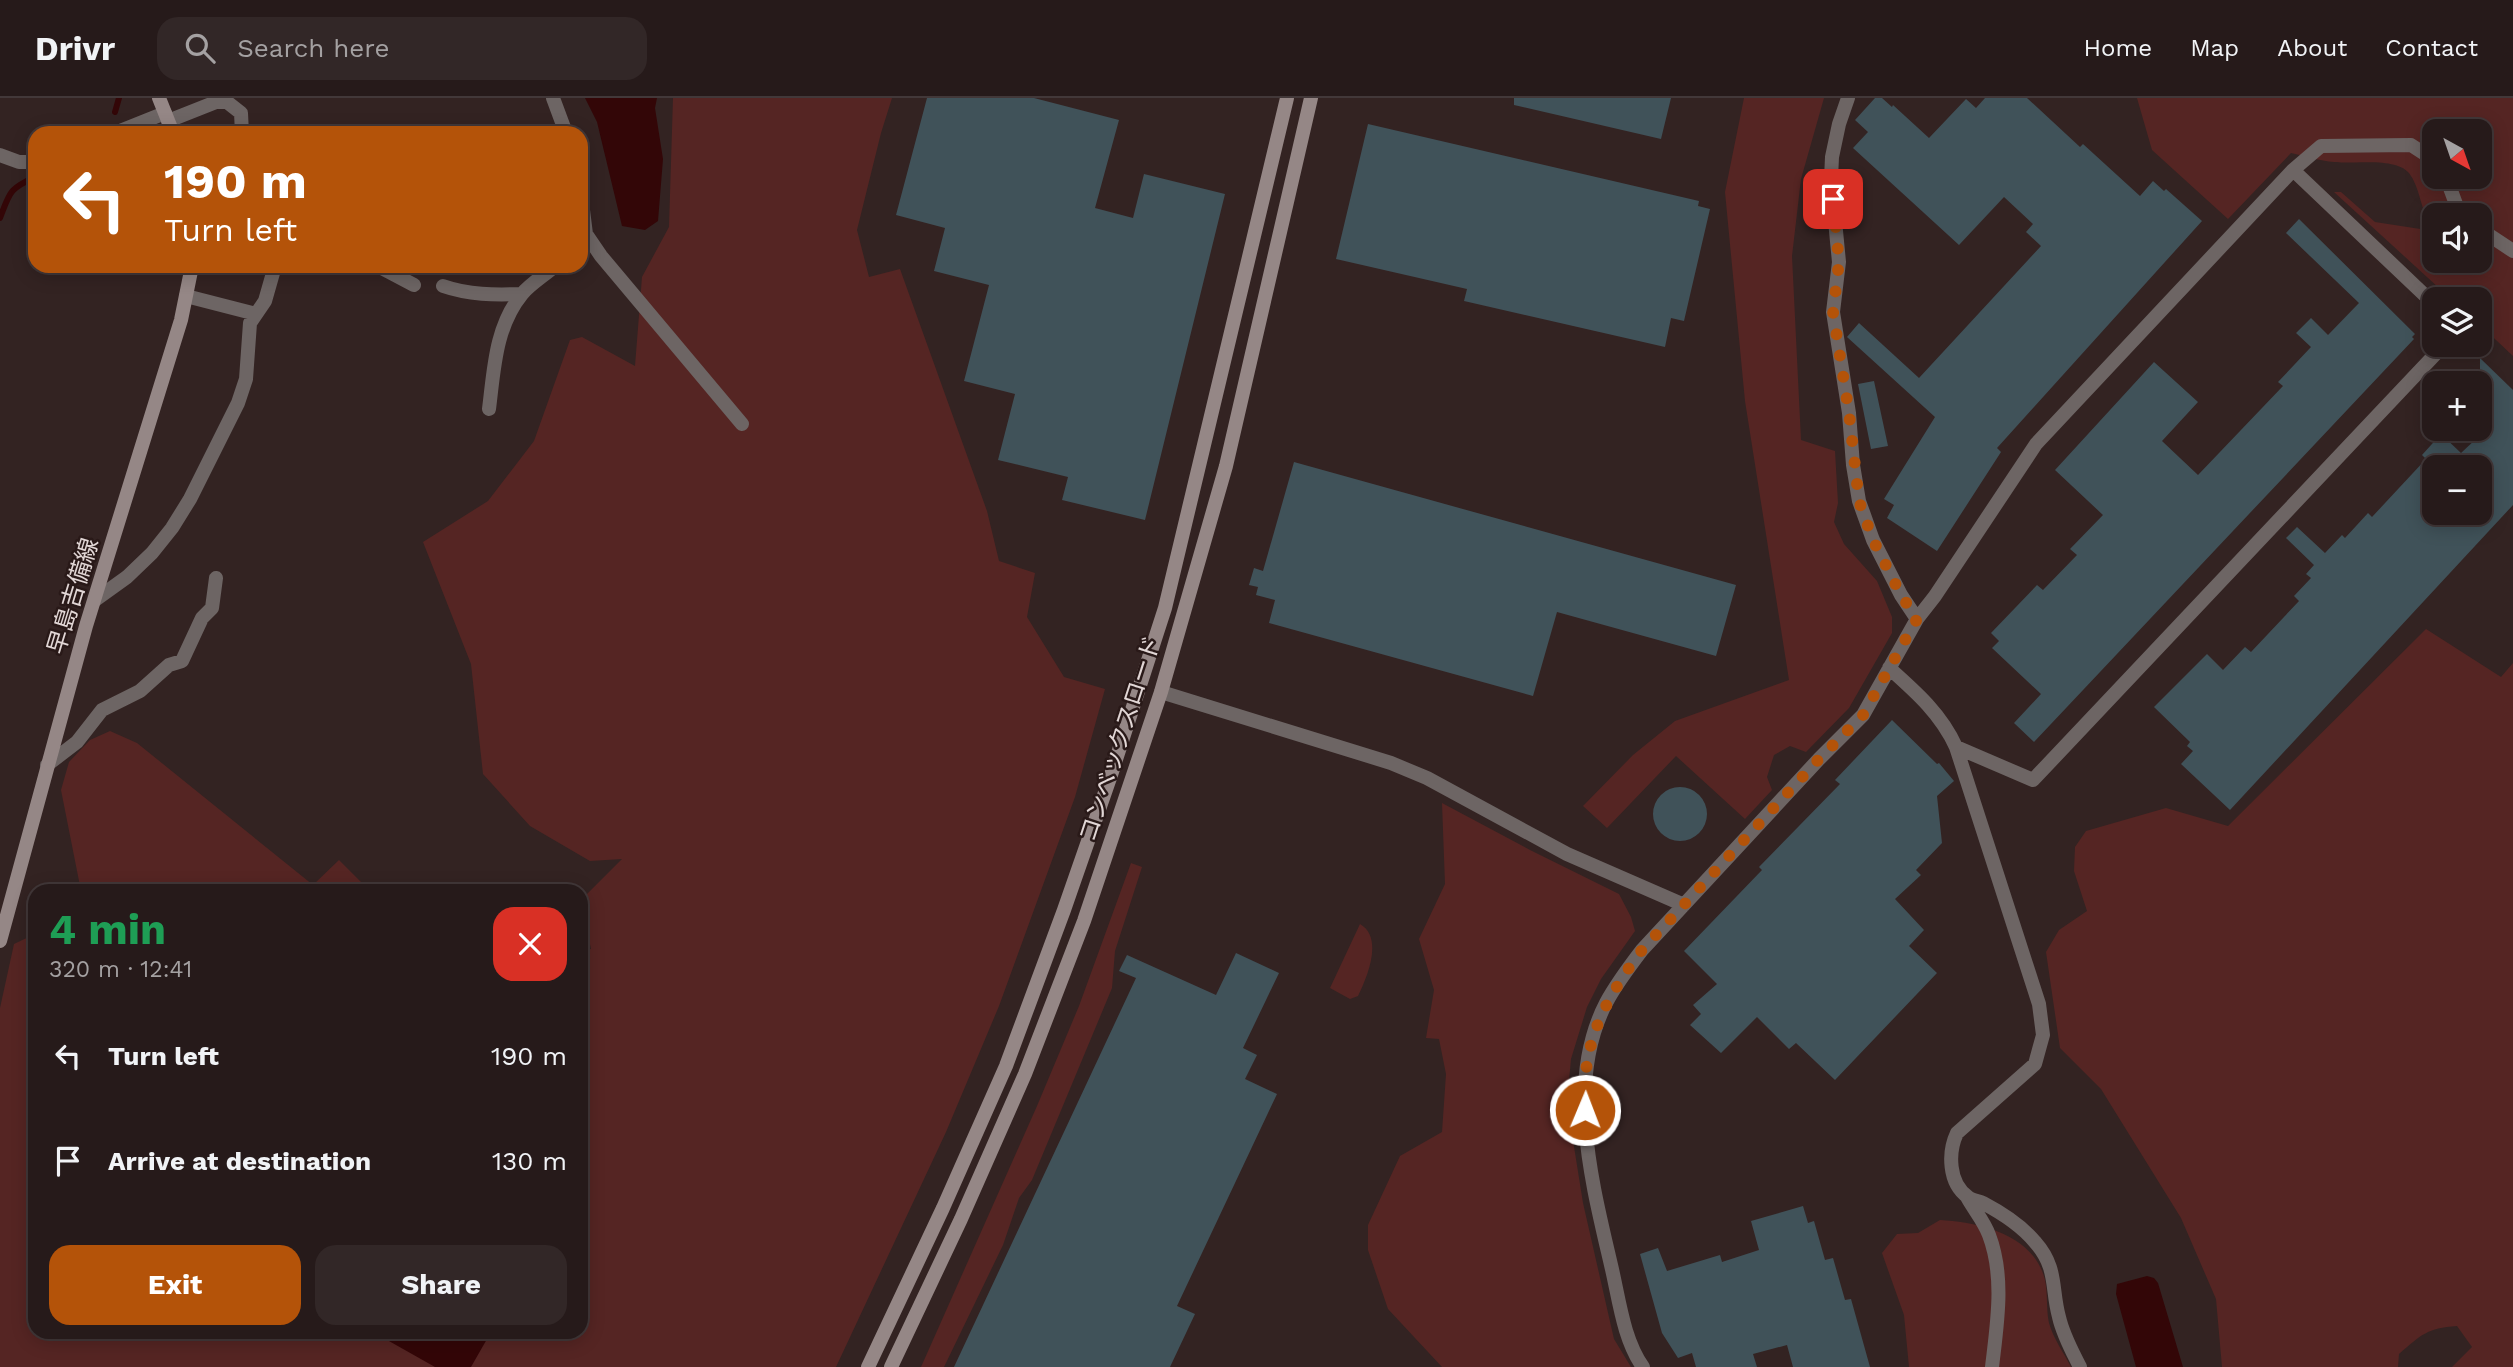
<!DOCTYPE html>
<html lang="en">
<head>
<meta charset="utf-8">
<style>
  :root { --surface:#261a1a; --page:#322727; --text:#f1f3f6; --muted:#a4a1a2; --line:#423839; --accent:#b45309 }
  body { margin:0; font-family:"Work Sans","Noto Sans JP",sans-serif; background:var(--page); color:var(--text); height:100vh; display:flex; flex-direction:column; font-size:26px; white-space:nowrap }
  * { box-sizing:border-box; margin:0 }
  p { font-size:23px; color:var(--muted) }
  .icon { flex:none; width:38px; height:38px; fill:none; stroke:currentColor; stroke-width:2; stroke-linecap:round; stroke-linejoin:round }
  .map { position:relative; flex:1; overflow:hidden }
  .drawer { position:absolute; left:28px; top:786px; width:560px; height:455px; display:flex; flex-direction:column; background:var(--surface); border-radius:21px; box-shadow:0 4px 18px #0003,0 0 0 2px var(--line) }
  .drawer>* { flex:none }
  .hud { position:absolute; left:28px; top:28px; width:560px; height:147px; border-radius:21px; box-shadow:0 4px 18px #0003,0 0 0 2px var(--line); background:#b45309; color:#fff; overflow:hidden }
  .needle { width:46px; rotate:140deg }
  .fabs { position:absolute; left:2422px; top:21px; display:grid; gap:14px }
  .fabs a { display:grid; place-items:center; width:70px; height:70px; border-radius:14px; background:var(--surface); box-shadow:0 4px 18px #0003,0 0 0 2px var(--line); font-size:35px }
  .pin { position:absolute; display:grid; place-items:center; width:60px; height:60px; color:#fff; margin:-30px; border-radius:14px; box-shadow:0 4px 10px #0006 }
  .me { position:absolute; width:77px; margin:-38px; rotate:1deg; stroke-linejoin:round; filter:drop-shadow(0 0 5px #0008) }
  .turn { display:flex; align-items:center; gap:24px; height:147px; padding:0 21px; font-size:32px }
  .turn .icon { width:91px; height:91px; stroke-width:2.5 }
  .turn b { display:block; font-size:49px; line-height:60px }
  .round { display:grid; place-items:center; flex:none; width:74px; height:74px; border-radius:21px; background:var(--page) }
  .overview { display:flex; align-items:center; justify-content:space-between; height:119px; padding:0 21px }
  h1 { font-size:42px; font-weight:700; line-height:52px; color:#1e9e55 }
  .button { display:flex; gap:14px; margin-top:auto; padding:14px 21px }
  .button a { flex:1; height:80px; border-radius:21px; background:var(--accent); color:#fff; font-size:28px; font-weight:700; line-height:80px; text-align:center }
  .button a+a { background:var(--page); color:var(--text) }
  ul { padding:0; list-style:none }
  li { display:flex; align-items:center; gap:21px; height:105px; padding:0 21px }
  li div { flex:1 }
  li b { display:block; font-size:26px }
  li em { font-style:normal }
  header { display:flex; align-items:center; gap:42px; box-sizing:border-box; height:98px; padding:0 35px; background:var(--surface); border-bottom:2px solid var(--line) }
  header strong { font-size:33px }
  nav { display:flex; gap:38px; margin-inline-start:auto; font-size:24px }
  .search { width:490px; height:63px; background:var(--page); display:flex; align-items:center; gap:18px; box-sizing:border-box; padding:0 24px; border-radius:21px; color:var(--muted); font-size:26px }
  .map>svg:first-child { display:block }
  .green { fill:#552523; fill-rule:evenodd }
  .water { fill:#330607 }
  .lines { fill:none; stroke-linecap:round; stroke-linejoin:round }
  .stream { stroke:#330607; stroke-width:6 }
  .building { fill:#405259; fill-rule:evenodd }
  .street { stroke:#6d6564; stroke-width:14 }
  .secondary { stroke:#958786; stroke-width:14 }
  .route { stroke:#b45309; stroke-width:12; stroke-dasharray:0 21.6 }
  .labels { text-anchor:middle; stroke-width:5; stroke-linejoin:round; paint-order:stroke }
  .street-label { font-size:24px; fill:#e2d7d6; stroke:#291918 }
</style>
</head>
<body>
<header>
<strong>Drivr</strong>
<div class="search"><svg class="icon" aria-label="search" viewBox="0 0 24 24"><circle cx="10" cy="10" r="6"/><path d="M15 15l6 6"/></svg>Search here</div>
<nav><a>Home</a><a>Map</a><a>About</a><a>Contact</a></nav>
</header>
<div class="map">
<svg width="2513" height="1269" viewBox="0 0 2513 1269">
  <rect width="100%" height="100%" fill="#332322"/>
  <path class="green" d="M673,0H892L881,35L857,132L869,179L900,171L987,413L999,463L1035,475L1027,519L1064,579L1105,591L1075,699L999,908L946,1034L836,1269H0V910L14,846L35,836V1234H581V852L591,851L581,802L622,761L590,763L530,728L483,676L471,566L423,444L488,403L534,343L570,242L582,239L635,268L642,179L669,129Z
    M1744,0H1824L1801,81L1792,158L1801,342L1835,353L1838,405L1834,424L1844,446L1877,483L1892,519V535L1849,610L1806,654L1790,648L1774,657L1767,679L1772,692L1745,721L1676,658L1607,730L1583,708L1633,657L1675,623L1789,582L1745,303L1725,94Z
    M2137,0H2513V258L2480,227V201H2451L2334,94H2341L2375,124L2427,132L2430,126C2420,110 2420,89 2409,75C2396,59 2354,66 2334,64C2320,63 2305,58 2291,55L2228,121L2152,52ZM2434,33H2480V79H2434ZM2434,117H2480V163H2434Z
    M2426,531L2501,579L2513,565V1269H2452L2472,1249L2457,1228C2427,1230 2421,1237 2399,1256L2398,1269H2222L2216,1201L2181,1120L2101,991L2060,950L2046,854L2059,832L2087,813L2074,773L2075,749L2086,733L2166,710L2228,728Z
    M110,633L137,645L313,787L339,762L370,793H81L61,692L69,664L90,642Z
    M1442,705L1530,752L1619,796L1631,819L1635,833L1601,881L1587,909L1571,961L1569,983L1572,1036L1583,1105L1614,1241L1631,1269H1442L1388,1211L1368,1152V1127L1400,1058L1442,1034L1446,976L1439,941L1426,940L1434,892L1419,841L1445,786Z
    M1131,765L1142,769L1115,853L1112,890L1032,1082L1019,1100L1003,1147L944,1269H921L1037,1008L1079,908Z
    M1360,826C1384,840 1367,879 1358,898L1350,901L1330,890Z
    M1940,1122C1980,1124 2034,1137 2045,1182C2048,1196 2046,1211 2049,1225C2053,1240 2064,1255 2071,1269H1909L1904,1217L1882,1155L1897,1136L1918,1135Z"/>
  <path class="water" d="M585,0H657L655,10L663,61L658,123L645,132L622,128L597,24Z
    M2147,1178L2154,1180L2158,1185L2183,1269H2136L2116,1196L2117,1186Z
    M373,1234H491L471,1269H435Z"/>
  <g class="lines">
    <path class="stream" d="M115,14L119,0
      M0,120C10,94 9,91 35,79"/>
  </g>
  <path class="building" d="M927,0H1034L1119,22L1095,110L1133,120L1144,76L1225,96L1145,422L1062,402L1068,379L998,362L1015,296L964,283L989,187L934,173L945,130L896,117Z
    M1514,0H1671L1661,41L1514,7Z
    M1875,0H1882L1892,9L1893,7L1929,40L1966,1L1976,10L1985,0H2027L2080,49L2083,46L2140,98L2153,83L2164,93L2166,91L2202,123L1997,350L2001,354L1937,453L1887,420L1894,407L1884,401L1935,319L1847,239L1859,225L1919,280L2041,148L2026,134L2033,126L2004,99L1959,147L1853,50L1868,34L1855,22Z
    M1368,26L1699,103L1698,108L1710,111L1684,223L1671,220L1665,249L1464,203L1467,191L1336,161Z
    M2299,121L2415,236L2412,239L2414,241L2034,644L2014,625L2041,596L1992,550L1999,543L1991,535L2037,487L2043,492L2077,457L2070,451L2103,417L2055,372L2154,264L2198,304L2162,343L2198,377L2283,288L2278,284L2311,249L2296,235L2311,220L2328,237L2359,205L2286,135Z
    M2480,260L2513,292V407L2230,712L2181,666L2193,653L2187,648L2190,644L2154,609L2207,556L2223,572L2245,549L2251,554L2299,503L2294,498L2311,480L2306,476L2314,467L2286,440L2297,429L2325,455L2342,437L2345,440L2368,415L2372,419L2426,361L2422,357L2441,336L2461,355L2493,325L2480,313ZM2434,369H2480V415H2434Z
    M1874,283L1888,348L1871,351L1858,286Z
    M1294,364L1736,487L1716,558L1557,514L1533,598L1269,525L1275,502L1256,497L1258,489L1249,487L1254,470L1263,473Z
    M1892,622L1937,666L1939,665L1954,683L1937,698L1942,745L1916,772L1921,777L1895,801L1924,832L1909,848L1937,875L1835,982L1796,945L1789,951L1757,919L1721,955L1690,927L1701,916L1693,907L1717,886L1684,853L1762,772L1759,769L1840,686L1835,682Z
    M1653 716a27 27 0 1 1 54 0a27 27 0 1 1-54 0Z
    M1236,855L1279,875L1243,950L1257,957L1245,981L1277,996L1177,1208L1195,1216L1170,1269H954L1136,880L1119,873L1127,857L1216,897Z
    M1803,1108L1808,1125L1814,1123L1825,1162L1833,1160L1845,1202L1851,1201L1870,1269H1793L1787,1247L1753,1256L1757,1269H1696L1692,1255L1678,1260L1662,1235L1640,1156L1658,1150L1667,1173L1720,1157L1722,1164L1759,1152L1751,1123Z"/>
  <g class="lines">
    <path class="street" d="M553,0L566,35
      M1848,0L1839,26L1832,59L1831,81L1839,164L1833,214L1849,315L1853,367L1859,403L1873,442L1901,497L1917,521
      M168,23L216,4H227L241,15L242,35
      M115,35L165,15
      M0,57L19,64H35
      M2293,72L2434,206
      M2446,79L2460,117
      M581,96L586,136L581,142
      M2480,131L2513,153
      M586,136L601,158L742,326
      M378,168L414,187
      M443,188C469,197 494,197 522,196
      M186,198L256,216
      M489,311C494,272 495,229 522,196C530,186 545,177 555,168
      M95,502L127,479L152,455L172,430L190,401L238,305L246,281L250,225L265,203L275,168
      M1889,570C1916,594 1941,616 1956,649L2039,906L2043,937L2035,966L1957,1035C1948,1054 1948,1085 1968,1099C1972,1102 1978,1103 1983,1105C2002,1115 2021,1127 2035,1144C2058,1170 2051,1190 2059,1219C2063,1237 2072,1253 2080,1269
      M1161,594L1391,665L1427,680L1567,756L1684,807
      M1956,649L2033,682L2444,247
      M47,667L77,644L102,612L140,593L169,567L182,563L202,520L212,510L216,480
      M1967,1099C1974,1112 1984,1123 1989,1137C2005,1179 1997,1226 1992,1269
      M1643,1269C1623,1241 1619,1200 1611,1167C1592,1085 1565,984 1606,905C1616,886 1629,869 1642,852L1819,661L1863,617L1917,521L1935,498L2036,346L2293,72L2321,48L2411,47L2434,62"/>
    <path class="secondary" d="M159,0L173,35
      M0,843L86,528L181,222L192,168
      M868,1269L943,1110L1006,968L1064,812L1110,680L1165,510L1287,0
      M891,1269L961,1121L1025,976L1084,823L1161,594L1226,368L1311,0"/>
  </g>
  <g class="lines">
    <path class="route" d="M1585,1012C1581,946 1604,903 1642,852L1819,661L1863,617L1917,521L1901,497L1873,442L1859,403L1849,315L1833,214L1839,164L1833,101"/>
  </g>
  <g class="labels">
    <g class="street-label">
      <text transform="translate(73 498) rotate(-73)" y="8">早島吉備線</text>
      <text transform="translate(1120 641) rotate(-72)" y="8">コンベックスロード</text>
    </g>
  </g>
</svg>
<div class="fabs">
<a><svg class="needle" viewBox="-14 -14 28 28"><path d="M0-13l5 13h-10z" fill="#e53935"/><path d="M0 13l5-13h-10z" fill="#a4a1a2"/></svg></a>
<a><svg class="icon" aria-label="sound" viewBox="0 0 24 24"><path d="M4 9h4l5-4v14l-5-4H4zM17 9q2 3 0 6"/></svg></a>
<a><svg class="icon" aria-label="layers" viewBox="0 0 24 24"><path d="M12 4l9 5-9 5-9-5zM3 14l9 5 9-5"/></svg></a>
<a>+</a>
<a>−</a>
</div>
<div class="pin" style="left:1833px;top:101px;background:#d93025"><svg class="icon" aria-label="arrive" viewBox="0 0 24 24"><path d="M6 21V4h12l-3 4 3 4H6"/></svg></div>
<svg class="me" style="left:1585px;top:1012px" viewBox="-20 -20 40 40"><circle r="17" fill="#b45309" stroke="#fff" stroke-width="3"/><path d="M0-11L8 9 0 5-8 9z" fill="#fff"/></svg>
<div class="hud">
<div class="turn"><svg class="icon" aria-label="left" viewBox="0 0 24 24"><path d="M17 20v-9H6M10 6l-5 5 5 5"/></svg><div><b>190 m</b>Turn left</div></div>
</div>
<section class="drawer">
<div class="overview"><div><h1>4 min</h1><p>320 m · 12:41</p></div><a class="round" style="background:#d93025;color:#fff"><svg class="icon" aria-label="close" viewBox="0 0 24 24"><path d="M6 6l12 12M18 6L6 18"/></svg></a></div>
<ul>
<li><svg class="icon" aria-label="left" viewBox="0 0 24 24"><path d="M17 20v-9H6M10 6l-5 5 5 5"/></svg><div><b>Turn left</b></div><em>190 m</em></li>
<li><svg class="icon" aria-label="arrive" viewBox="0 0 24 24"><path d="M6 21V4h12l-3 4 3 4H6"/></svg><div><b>Arrive at destination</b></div><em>130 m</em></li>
</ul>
<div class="button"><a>Exit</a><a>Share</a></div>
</section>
</div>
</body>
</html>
